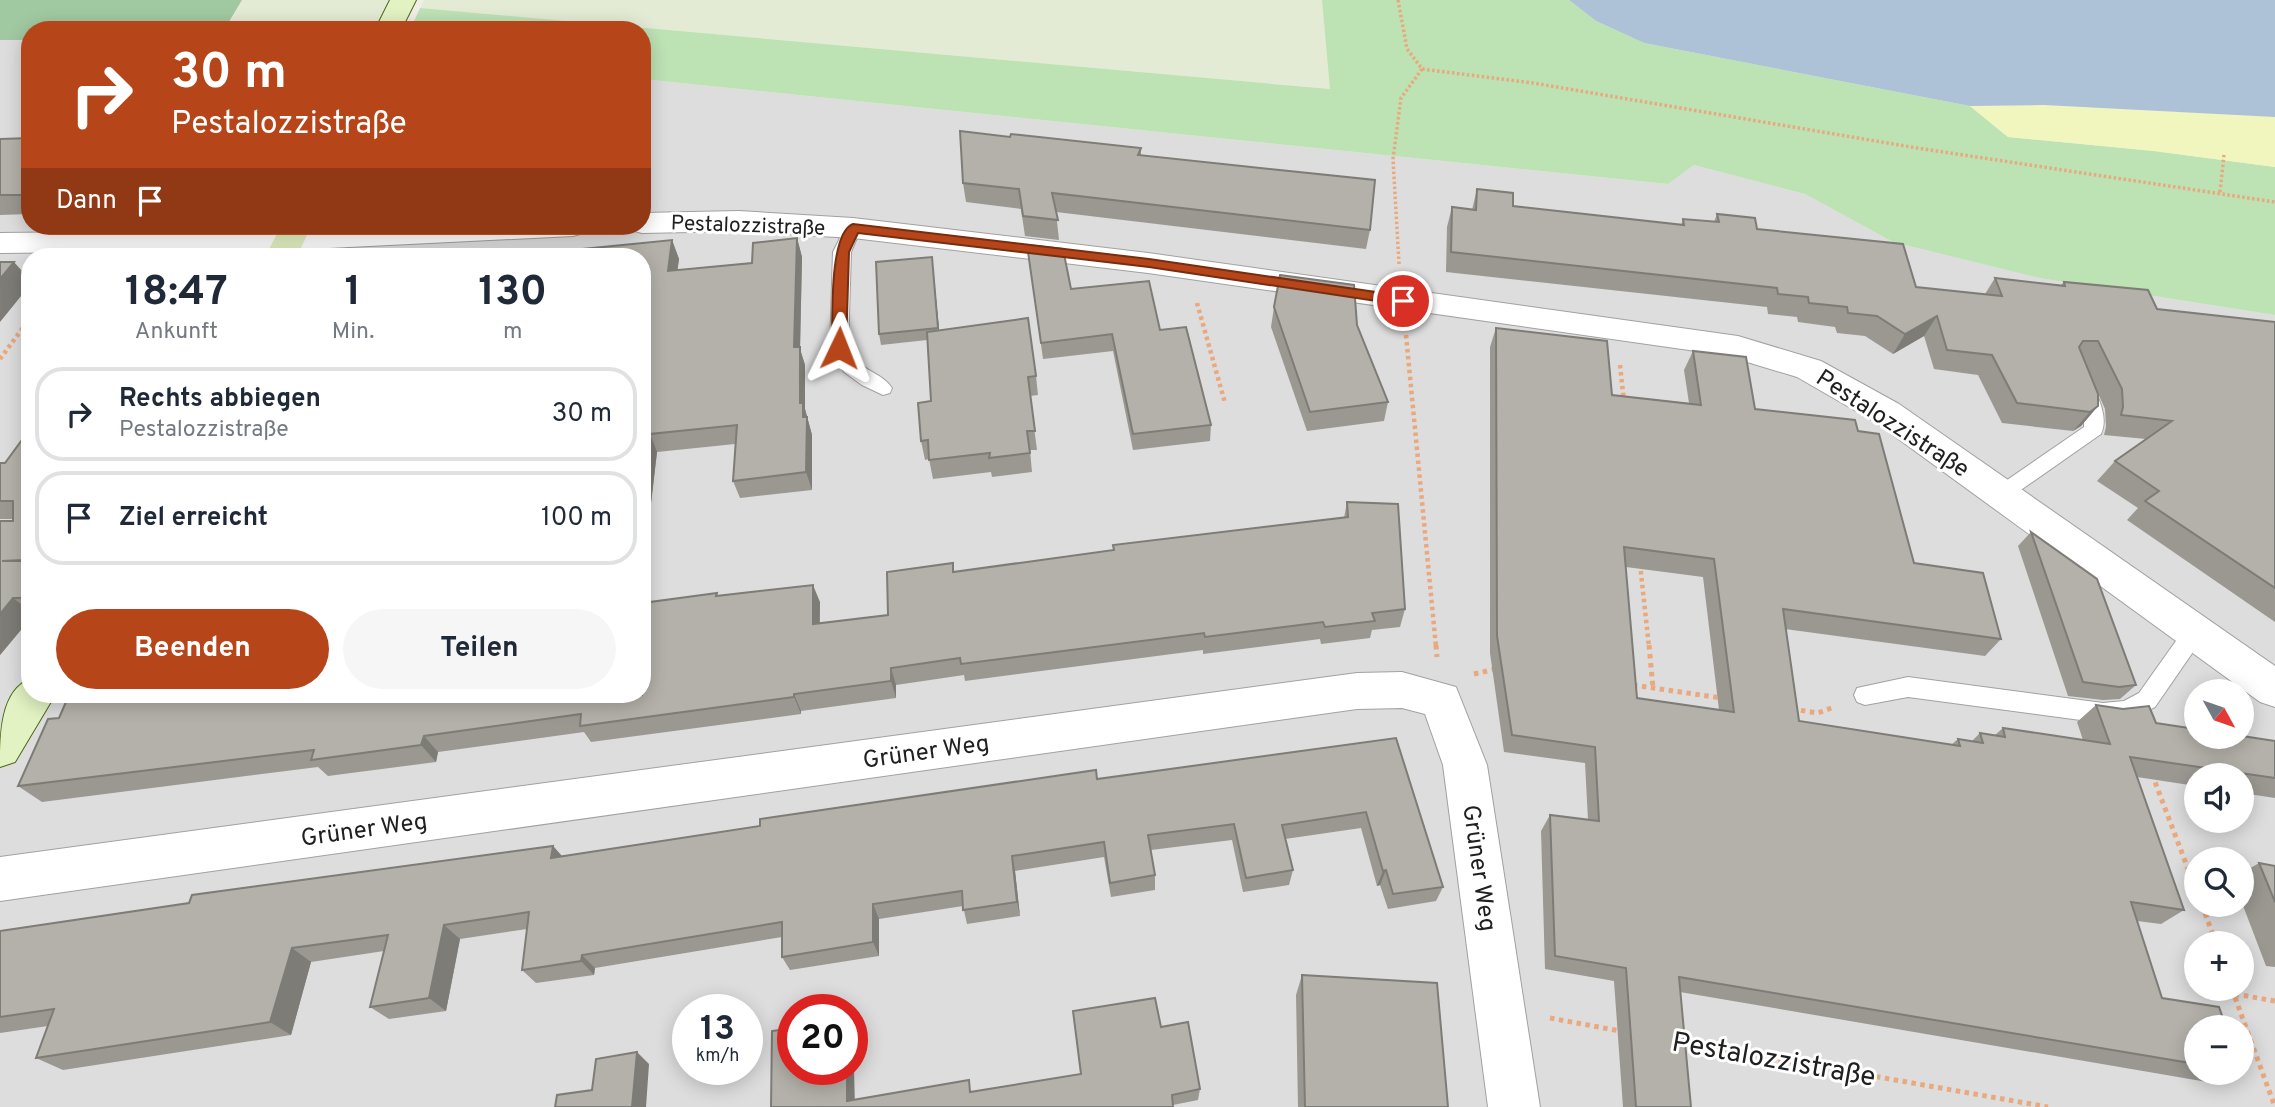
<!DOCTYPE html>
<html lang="de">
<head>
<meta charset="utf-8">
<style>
  :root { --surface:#fff; --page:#f6f6f7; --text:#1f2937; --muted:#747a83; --line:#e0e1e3; --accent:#b64619 }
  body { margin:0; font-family:Overpass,sans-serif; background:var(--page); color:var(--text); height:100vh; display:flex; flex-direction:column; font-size:26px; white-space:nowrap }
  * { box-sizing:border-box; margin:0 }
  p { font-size:23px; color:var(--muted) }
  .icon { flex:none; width:38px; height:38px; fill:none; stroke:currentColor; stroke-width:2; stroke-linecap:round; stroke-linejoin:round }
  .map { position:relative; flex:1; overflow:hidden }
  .panel { position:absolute; left:21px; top:248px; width:630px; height:455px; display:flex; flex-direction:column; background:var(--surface); border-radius:28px; box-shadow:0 4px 18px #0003 }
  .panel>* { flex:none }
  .guide { position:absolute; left:21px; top:21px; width:630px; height:214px; border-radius:28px; box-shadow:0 4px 18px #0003; background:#b64619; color:#fff; overflow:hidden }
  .needle { width:46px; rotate:130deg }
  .fabs { position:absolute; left:2184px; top:679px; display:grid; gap:14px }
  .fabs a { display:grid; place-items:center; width:70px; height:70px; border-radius:50%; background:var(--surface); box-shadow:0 4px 18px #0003; font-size:35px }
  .speed { position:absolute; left:672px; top:994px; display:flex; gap:14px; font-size:35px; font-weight:700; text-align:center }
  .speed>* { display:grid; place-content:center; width:91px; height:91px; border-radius:50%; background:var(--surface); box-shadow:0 4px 18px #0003; line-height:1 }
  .speed small { font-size:18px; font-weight:400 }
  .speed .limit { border:10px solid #d22; background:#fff; color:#111 }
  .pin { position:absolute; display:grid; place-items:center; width:60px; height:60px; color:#fff; margin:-30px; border:4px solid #fff; border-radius:50%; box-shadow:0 2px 7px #0007 }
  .me { position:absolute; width:77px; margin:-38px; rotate:2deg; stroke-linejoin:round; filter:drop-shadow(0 0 5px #0008) }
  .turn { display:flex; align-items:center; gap:24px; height:147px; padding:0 35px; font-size:32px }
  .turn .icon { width:91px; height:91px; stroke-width:2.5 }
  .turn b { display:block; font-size:49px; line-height:60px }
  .then { display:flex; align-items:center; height:66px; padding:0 35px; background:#0003; gap:14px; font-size:26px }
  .eta { display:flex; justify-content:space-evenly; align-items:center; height:119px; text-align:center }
  .eta b { font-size:42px; font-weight:700; line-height:49px }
  .cta { display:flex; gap:14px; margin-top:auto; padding:14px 35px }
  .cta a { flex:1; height:80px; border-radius:42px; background:var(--accent); color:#fff; font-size:28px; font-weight:700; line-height:80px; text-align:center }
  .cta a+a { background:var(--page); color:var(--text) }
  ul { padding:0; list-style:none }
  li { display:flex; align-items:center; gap:21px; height:94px; margin:0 14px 10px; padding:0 21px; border:4px solid var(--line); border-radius:28px }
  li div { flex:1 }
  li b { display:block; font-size:26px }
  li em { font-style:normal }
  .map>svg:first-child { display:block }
  .residential { fill:#ddd; fill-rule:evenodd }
  .farmland { fill:#e3ebd5 }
  .grass { fill:#bde2b4 }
  .forest { fill:#a1c9a1 }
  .sand { fill:#f1f6be }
  .water { fill:#adc2d7 }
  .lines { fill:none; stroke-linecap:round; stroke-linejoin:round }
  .lane-casing { stroke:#a1a1a1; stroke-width:2 }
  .street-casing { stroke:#a1a1a1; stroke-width:2 }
  .secondary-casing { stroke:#486a13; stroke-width:2 }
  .path-far2 { stroke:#e9a87e; stroke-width:3.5; stroke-dasharray:2.5 2.5; stroke-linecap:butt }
  .path-far1 { stroke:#e9a87e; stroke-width:4.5; stroke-dasharray:3.5 3.5; stroke-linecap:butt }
  .path { stroke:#e9a87e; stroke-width:5; stroke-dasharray:4.5 4.5; stroke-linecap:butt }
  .lane { fill:#fff; fill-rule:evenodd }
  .street { fill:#fff; fill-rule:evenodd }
  .secondary { fill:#e2f2c2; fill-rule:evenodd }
  .wall { fill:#9b9892; fill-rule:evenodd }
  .shaded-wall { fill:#7e7c77 }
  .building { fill:#b4b1aa; stroke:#7e7c77; stroke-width:2; fill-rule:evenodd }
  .route { fill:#b64619; stroke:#762e10; stroke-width:2 }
  .labels { text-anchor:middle; stroke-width:6; stroke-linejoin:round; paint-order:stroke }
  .far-street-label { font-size:21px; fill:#202020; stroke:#fff }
  .street-label { font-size:24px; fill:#202020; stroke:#fff }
  .near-street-label { font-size:28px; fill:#202020; stroke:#fff }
</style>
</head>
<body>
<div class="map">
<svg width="2275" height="1107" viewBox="0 0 2275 1107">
  <rect width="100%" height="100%" fill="#efefe7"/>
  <path class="residential" d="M0,40H30V226H642V79L1668,184L1694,165L1805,194L1893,242L2039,278L2275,315V1107H0ZM30,257H642V695H30ZM2196,691H2242V737H2196ZM2196,775H2242V821H2196ZM2196,859H2242V905H2196ZM2196,943H2242V989H2196ZM688,1010H747V1069H688ZM793,1010H852V1069H793ZM2196,1027H2242V1073H2196Z"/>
  <path class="farmland" d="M242,0H393L378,30H224Z
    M424,0H1322L1331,89L420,8Z"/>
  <path class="grass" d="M1322,0H1569L1596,21L1644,43L1970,106L2008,137L2154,151L2275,167V315L2039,278L1893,242L1805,194L1694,165L1668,184L642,79V30H410L420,8L1330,89Z"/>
  <path class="forest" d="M0,0H242L224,30H30V40H0Z"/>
  <path class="sand" d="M2044,105L2275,117V167L2154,151L2008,137L1970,106Z"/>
  <path class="water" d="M1569,0H2275V117L2044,105L1970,106L1644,43L1596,21Z"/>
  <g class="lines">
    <g class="lane-casing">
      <path id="lane" d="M853,223L861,228L851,252L848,348C857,371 881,371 892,388L890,393L883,395L862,385L844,372L830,348L833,252L847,224Z
        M2083,379L2090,381C2098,396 2109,418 2101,434L2008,499L2001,502L1994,499L1991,494L1994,489L2084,427V413L2074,386L2076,381Z
        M2196,621L2204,624L2207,630L2204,636L2155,707L2127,721L2103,723L1908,697L1865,705L1857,702L1854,695L1857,688L1908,677L2103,703L2124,701L2139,693L2188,624Z"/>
    </g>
    <g class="street-casing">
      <path id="street" d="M739,211L853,218L1148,253L1738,336L1821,361L1899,404L2275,666V707L2260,702L1875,422L1797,377L1724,355L1148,273L853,238L739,231L642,233L631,230L629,226H642V213Z
        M381,226H588L584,233L573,236L289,250L0,253V233L289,230Z
        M1402,672L1456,687L1487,765L1540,1107H1488L1443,765L1425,714L1402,708L1357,709L0,901V857L1357,673Z"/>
    </g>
    <g class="secondary-casing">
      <path id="secondary" d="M390,0H416L401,30H375Z
        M281,226H311L297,257H265Z
        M30,679V695H55L15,762L0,767C0,736 0,691 30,679Z"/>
    </g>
    <path class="path-far2" d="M1398,0L1407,49L1422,69L1533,83L1917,148L2275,202
      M2220,192L2224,155
      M1399,264L1393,159L1401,98L1422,69"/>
    <path class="path-far1" d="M1197,303L1225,403
      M1406,335L1436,647
      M0,359L30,318
      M1620,365L1624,402
      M1640,564L1649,647"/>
    <path class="path" d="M1436,645L1437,657
      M1649,645L1653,688
      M1474,674L1496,669
      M1633,685L1721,698
      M1792,709L1818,713L1834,707
      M2152,774L2196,890
      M2202,905L2216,943
      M2232,989L2275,1107
      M2235,994L2275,1001
      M1550,1018L1620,1031
      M1681,1042L2048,1107"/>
    <use href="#lane" class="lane"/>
    <use href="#street" class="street"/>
    <use href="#secondary" class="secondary"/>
  </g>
  <path class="wall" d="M1010,137L1141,148V155L1370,230L1366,249L1056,212L1059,240L1025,236L1021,209L966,202L963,183Z
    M30,138V214L0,215V139Z
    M1477,189L1513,206L1681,225L1683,219L1714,222L1717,214L1916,287L1985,294L1995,278L2061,285L2064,282L2157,309L2275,322V622L2127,520L2138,508L2097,481L2115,461L2146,439L2104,435L2106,427L2105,409L2097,391L2098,406L2081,426L2073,431L2002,423L1978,375L1934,369L1924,336L1893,354L1865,336L1837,333L1835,327L1798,322L1797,317L1768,314L1767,307L1446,272L1447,227L1452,207L1472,210Z
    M797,238L802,257L800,349L805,365V409L812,435V490L740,498L733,481L735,444L657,452L651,503L642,504V257L672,240L679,259L677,271L752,263Z
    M1027,245L1071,289L1160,330L1211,425L1210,441L1133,450L1113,351L1043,359Z
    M932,257L939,330L1036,376L1038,395L1030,396L1037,450H1030L1032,472L992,477L991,472L933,479L929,459L925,460L921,441L931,401L927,340L881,345L879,334Z
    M1274,307L1357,325L1388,402L1384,421L1307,431L1271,327Z
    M1496,328L1612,395L1689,403L1684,370L1693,351L1755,409L1858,431L1914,563L2001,639L1985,656L1785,629L1799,721L1951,745L1958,739L1972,741L1980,733L1995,735L2003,728L2083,740L2077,722L2096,705L2156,723L2275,741V798L2242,793V775H2196V786L2137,777L2184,910L2161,924L2137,921L2162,998L2196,1027V1073H2238L2213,1083L1680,992L1691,1107H1623L1614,981L1545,969L1541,831L1550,815L1588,820L1585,763L1504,752L1490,653V347ZM1626,567L1703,577L1719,710L1637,698Z
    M30,429V619L0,655L13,519H0V463H5Z
    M1347,502L1405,609L1400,627L1372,630L1370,638L1321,644L1320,639L1203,654V650L965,681L964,675L896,685V698L801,711V714L591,742L584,732L438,752L436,762L328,776L318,767L42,802L18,786L59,718L326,697L642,695L718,596L820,602V623L888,615L953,563L954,572L1113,550V545L1344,518Z
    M2031,532L2136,685L2120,699L2103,700L2068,696L2018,546Z
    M1396,738L1443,887L1436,901L1388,909L1380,885L1377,886L1361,828L1285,839L1293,870L1289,885L1243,892L1232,840L1151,850L1155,875V890L1111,897L1104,857L1015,871L1020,916L967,924L963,906L879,919V956L790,970L782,957V937L595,968L594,975L536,983L522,970L527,929L460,939L446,1011L389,1019L370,1007L384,951L311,962L291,1035L63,1070L36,1058L48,1026L0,1033V931L189,903L553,846L562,856Z
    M2259,863L2275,866V967L2266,966L2242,903V873Z
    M1302,975L1448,1107H1298L1296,995Z
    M1161,1027L1200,1089L1198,1100L1173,1105L771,1107L852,1069V1031L854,1100L973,1092L1081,1074Z"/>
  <path class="shaded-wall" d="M797,238L802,257L800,349L805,365V409L812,435V490L806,472L794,347Z
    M672,240L679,259L675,290L668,271Z
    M932,257L933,268L940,339L938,328Z
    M14,262L30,280V285L0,322V279Z
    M1937,316L1924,336L1893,354L1905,334Z
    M2098,406L2081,426L2073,431L2090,412Z
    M650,434L657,452L651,503L643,485Z
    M30,550V566L23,560Z
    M813,585L820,602L819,642L813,624Z
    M13,598L30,611V619L0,655V614Z
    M891,668L896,685V698L891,681Z
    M794,694L801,711V714L794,697Z
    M305,695H326L320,716L304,700Z
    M424,736L438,752L436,762L421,745Z
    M553,846L566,861L551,858Z
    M1012,856L1015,871L1020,916L1017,902Z
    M1386,870L1380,885L1377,886L1383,871Z
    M873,904L879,919V956L873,942Z
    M444,925L460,939L446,1011L429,998Z
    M292,948L311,962L291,1035L270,1022Z
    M582,955L595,968L594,975L581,961Z
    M852,1031L853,1032L855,1107L847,1101V1069H852Z
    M637,1052L649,1064L646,1107H632Z"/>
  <path class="building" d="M960,131L1010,137L1011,134L1141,148L1138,155L1375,180L1370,230L1052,193L1058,220L1023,216L1019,189L963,183Z
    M30,138V195H0V139Z
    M1477,189L1513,193V206L1684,225L1683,219L1719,222L1717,214L1755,218L1757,229L1903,244L1916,287L2002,296L1995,278L2065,286L2064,282L2148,290L2157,309L2275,322V588L2145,501L2159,491L2115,461L2172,421L2121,415L2123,407L2122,389L2098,341H2083L2079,347L2098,394V406L2090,412L2017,403L1992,355L1947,350L1937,316L1905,334L1877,316L1848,313L1847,307L1809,303L1808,297L1778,294L1777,288L1451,252L1452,207L1476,210Z
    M797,238L794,347H800V403H803V417H807L806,472L733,481L737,425L650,434L642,486V257H581L583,249L672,240L668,271L752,263L753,243Z
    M1027,245L1063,249L1071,289L1149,281L1160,330L1186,327L1211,425L1133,434L1112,334L1041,343Z
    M932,257L938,328L879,334L876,262Z
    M0,262H14L0,279Z
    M1280,275L1354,285L1357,325L1388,402L1310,412L1274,307Z
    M1028,318L1036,376L1028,377L1035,431H1027L1030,453L989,458L990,453L929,460L928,440L921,441L918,403L931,401L927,332Z
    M1496,328L1607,341L1612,395L1701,405L1693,351L1746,357L1755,409L1855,420L1858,431L1879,434L1914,563L1983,573L2001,639L1783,609L1799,721L1960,746L1958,739L1983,743L1980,733L2005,737L2003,728L2110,744L2096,705L2123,709L2149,706L2156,723L2196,729V737H2242V736L2275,741V778L2130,757L2184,910L2131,902L2162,998L2219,1007L2226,1027H2196V1064L1679,977L1691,1107H1636L1626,968L1555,956L1550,815L1599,821L1595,747L1512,735L1497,636ZM1624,547L1714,559L1734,712L1637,698Z
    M30,429V550L23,560L2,561H30V598H13L0,614V521H13V501H0V463H5Z
    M1347,502L1398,504L1405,609L1372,613L1375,621L1325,627L1323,622L1205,637L1204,633L961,664L960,658L891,668V681L794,694V697L580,726L581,714L424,736L421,745L311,760L314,750L18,786L48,719L59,718L69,695H305L304,700L341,695H642L643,603L717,593L716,596L813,585V624L888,615L887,572L953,563V572L1114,550L1113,545L1348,517Z
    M2031,532L2097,579L2136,685L2119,687L2083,682Z
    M1396,738L1443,887L1393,894L1386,870L1383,871L1366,812L1282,825L1293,870L1246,878L1234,824L1148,835L1155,875L1110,883L1104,842L1012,856L1017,902L963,910L962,891L873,904V942L782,957V922L582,955L581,961L522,970L529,912L444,925L429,998L370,1007L388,935L292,948L270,1022L36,1058L54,1009L0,1017V931L189,903L192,895L553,846L551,858L760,826V819L1096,770L1097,779Z
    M2259,863L2275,866V902Z
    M1302,975L1437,983L1448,1107H1305Z
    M1155,998L1161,1027L1188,1022L1200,1089L1172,1095L1173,1107H771L772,1031L793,1028V1069H847V1101L969,1080L970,1092L1081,1074L1073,1011Z
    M637,1052L632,1107H555L557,1095L592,1090L596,1059Z"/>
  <path class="route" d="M853,224L1149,259L1403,296L1409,301L1403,305L1149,267L858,233L849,252L846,348L839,353L832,348C833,323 828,234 853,224Z"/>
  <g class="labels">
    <g class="far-street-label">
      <text transform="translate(748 225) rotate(2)" y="7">Pestalozzistraße</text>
    </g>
    <g class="street-label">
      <text transform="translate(1893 423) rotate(33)" y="8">Pestalozzistraße</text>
      <text transform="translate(926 751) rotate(-8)" y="8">Grüner Weg</text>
      <text transform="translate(364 829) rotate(-8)" y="8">Grüner Weg</text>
      <text transform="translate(1480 868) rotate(82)" y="8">Grüner Weg</text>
    </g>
    <g class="near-street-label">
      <text transform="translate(1774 1058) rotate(10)" y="10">Pestalozzistraße</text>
    </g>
  </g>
</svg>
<div class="fabs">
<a><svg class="needle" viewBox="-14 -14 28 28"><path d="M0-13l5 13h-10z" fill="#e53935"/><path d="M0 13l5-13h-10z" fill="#747a83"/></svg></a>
<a><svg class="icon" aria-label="sound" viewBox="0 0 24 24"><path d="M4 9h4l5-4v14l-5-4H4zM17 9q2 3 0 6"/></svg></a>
<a><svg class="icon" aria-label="search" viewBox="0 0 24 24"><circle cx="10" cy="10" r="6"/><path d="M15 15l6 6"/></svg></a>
<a>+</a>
<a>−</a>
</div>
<div class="speed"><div>13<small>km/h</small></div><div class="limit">20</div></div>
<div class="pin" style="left:1403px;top:301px;background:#d93025"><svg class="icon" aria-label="arrive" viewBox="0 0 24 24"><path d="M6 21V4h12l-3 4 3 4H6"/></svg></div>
<svg class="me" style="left:839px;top:348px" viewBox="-20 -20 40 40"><path d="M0-17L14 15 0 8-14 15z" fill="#b64619" stroke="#fff" stroke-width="4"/></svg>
<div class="guide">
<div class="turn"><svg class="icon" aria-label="right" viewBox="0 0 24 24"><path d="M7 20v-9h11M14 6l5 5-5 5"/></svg><div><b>30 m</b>Pestalozzistraße</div></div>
<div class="then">Dann<svg class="icon" aria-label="arrive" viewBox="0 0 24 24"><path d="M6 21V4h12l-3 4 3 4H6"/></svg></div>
</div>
<section class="panel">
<div class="eta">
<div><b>18:47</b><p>Ankunft</p></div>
<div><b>1</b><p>Min.</p></div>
<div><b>130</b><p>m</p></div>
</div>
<ul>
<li><svg class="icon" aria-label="right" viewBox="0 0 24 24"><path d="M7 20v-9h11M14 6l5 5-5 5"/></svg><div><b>Rechts abbiegen</b><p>Pestalozzistraße</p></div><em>30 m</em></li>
<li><svg class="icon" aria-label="arrive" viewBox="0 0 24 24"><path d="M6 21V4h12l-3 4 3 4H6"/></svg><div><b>Ziel erreicht</b></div><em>100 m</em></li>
</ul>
<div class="cta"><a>Beenden</a><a>Teilen</a></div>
</section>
</div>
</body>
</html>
